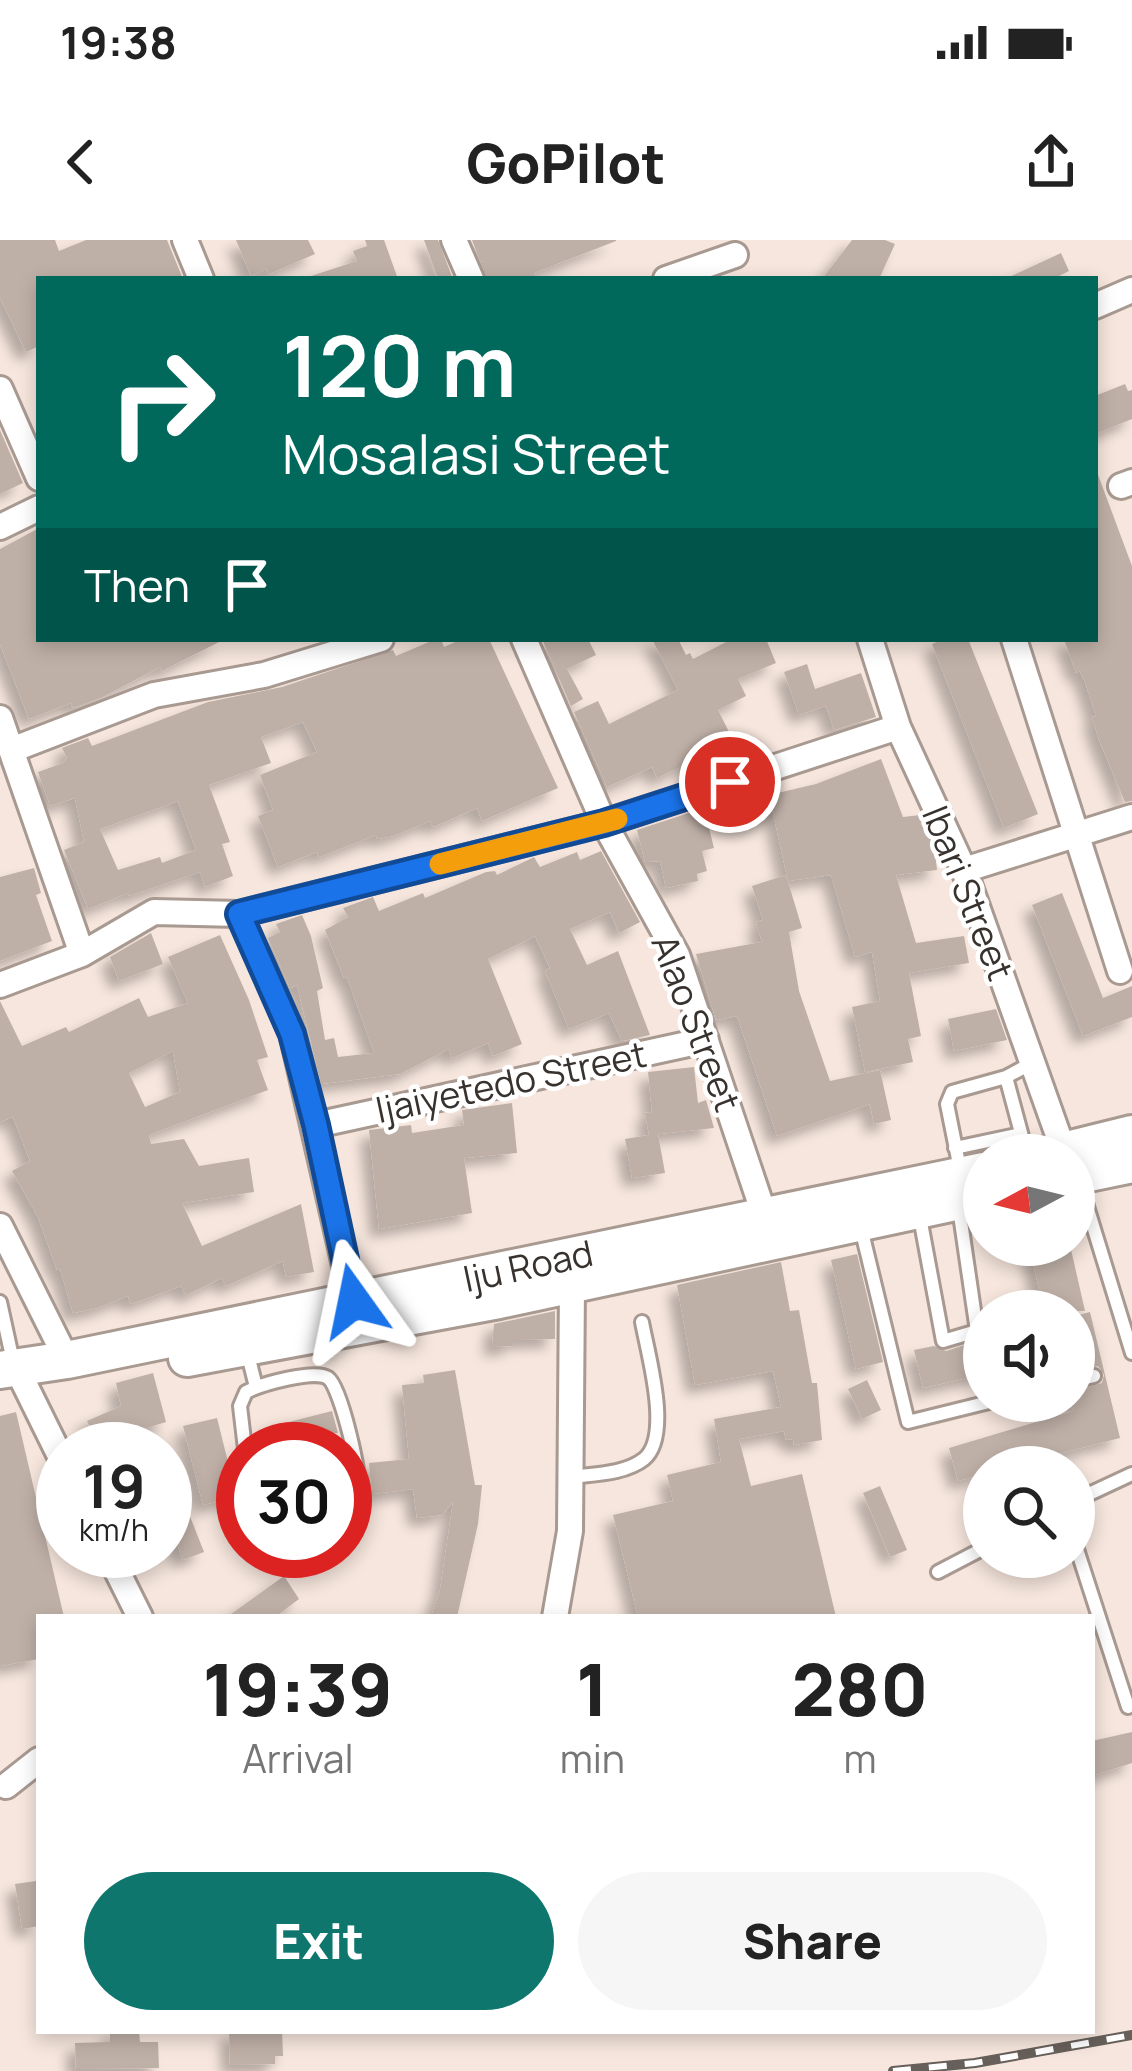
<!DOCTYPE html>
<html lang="en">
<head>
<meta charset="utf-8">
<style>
  :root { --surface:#fff; --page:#f6f6f6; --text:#222; --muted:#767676; --accent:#0f766e }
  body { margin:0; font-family:Manrope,sans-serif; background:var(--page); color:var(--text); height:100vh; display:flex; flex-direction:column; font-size:45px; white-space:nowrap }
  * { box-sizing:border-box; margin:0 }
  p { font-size:39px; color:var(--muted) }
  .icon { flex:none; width:66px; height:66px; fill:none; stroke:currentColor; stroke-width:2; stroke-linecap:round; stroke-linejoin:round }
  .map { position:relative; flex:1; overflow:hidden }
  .side { position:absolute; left:36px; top:1374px; width:1059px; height:420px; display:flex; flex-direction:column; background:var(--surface); border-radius:0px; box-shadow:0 6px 18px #0003 }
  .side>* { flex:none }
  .hud { position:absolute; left:36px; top:36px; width:1062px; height:366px; border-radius:0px; box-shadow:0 6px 18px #0003; background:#00695c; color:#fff; overflow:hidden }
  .needle { width:78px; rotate:263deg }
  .fabs { position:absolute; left:963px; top:894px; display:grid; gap:24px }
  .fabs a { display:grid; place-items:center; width:132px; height:132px; border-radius:50%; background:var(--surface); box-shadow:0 6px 18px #0003; font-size:60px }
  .speed { position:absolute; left:36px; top:1182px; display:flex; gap:24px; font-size:60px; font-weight:700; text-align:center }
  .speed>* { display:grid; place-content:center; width:156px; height:156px; border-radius:50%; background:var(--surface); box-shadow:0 6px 18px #0003; line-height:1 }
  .speed small { font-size:30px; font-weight:400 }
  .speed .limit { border:18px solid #d22; background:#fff; color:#111 }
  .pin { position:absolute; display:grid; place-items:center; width:102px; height:102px; color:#fff; margin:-51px; border:6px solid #fff; border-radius:50%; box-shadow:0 3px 12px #0007 }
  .me { position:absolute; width:132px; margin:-66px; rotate:348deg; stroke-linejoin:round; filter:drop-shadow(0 0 9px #0008) }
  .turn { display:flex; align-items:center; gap:42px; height:252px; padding:0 48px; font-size:54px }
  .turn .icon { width:156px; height:156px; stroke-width:2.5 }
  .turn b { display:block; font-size:84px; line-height:102px }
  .then { display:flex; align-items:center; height:114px; padding:0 48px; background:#0003; gap:24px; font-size:45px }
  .eta { display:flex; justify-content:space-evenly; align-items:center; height:204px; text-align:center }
  .eta b { font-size:72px; font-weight:800; line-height:84px }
  .action { display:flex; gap:24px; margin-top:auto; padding:24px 48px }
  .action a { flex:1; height:138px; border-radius:72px; background:var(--accent); color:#fff; font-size:48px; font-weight:800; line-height:138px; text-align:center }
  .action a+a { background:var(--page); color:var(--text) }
  .status { display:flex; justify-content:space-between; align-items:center; height:84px; padding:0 60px; background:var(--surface); direction:ltr }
  .status svg { height:33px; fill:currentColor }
  header { display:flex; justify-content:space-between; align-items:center; height:156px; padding:0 48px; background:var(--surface); font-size:54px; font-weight:800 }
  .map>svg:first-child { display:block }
  .building { fill:#bfb0a7; fill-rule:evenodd; filter:url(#shadow) }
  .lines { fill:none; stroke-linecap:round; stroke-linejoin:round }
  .service-casing { stroke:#a89991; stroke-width:18 }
  .minor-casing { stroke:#a89991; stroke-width:30 }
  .secondary-casing { stroke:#a89991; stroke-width:42 }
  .service { stroke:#fff; stroke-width:12 }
  .minor { stroke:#fff; stroke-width:24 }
  .secondary { stroke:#fff; stroke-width:36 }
  .rail-casing { stroke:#675f5a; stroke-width:10 }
  .rail { stroke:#fff; stroke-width:6; stroke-dasharray:18; stroke-linecap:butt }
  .route-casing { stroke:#114b97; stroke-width:30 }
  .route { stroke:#1a73e8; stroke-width:21 }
  .slow { stroke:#f59e0b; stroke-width:21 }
  .labels { text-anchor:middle; stroke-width:9; stroke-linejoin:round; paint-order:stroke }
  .street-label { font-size:36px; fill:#38322f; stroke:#fff }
</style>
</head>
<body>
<div class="status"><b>19:38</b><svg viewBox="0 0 49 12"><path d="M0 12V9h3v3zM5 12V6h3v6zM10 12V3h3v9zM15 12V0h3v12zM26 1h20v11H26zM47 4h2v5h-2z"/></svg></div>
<header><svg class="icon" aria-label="back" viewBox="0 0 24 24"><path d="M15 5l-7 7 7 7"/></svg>GoPilot<svg class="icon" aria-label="share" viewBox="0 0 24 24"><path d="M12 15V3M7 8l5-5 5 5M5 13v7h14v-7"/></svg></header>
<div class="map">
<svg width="1132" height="1831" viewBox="0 0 1132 1831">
  <defs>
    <filter id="shadow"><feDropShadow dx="-9" dy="9" stdDeviation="6" flood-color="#0004"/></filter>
  </defs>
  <rect width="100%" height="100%" fill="#f6e6dd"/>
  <path class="building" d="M0,0H55L59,11L86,0H167L183,39H39V106L26,112L0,58Z
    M236,0H308L315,14L269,34L266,29L251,36Z
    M365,0H384L398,39H312L311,36L357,21L353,11L367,6Z
    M424,0H438L453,39H438Z
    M472,0H616V1L534,33L536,39H487Z
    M852,0H885L895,4L879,39H822Z
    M1061,13L1069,31L1053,39H1005Z
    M1125,144L1128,151L1132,150V179L1095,194V156Z
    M0,190L23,243L0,254Z
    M1097,232L1132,326V561L1125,562L1099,500L1092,477L1096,476L1085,442L1080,431L1076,433L1064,399H1095Z
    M39,288V399H225L162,431L160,427L101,458L73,468L71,463L29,479L0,404V309Z
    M436,399H441L444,407L462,399H489L558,548L482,581L477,568L433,587L430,581L393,596L377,599L376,595L319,617L317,612L278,627L258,576L273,570L260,535L317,512L303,482L261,497L271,523L209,545L230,602L222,604L233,636L205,647L200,632L129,656L128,653L88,669L64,610L84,602L75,558L50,566L38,532L63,523L67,518L62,508L88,498L92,506L208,462L282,447L393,410L396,416ZM178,561L196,610L162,623L160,617L118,630L100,589Z
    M542,399H588L596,415L567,429L583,459L571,466Z
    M652,399H678L686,415L690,413L693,419L732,399H766L776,423L738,439L746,456L718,470L740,514L715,522L712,512L657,538L652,527L607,547L574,472L598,461L609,484L678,450Z
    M944,399H968L1038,574L1004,588L932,404Z
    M807,424L815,449L861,433L876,477L834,490L826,466L799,475L784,432Z
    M881,519L903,577L920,575L934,604L937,630L896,635L916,703L964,696L969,723L909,733L921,796L908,799L913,822L865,832L852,767L880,761L872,712L855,717L831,635L788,641L769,555L816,544Z
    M704,568L714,608L702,611L707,631L697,634L698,641L666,648L660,621L645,622L637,590Z
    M601,611L640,682L619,693L610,672L570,689L587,725L618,711L650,795L622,801L609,773L569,789L545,731L550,728L535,696L488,719L522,804L493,816L488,803L452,818L449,809L400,834L321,844L297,745L290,748L268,698L280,692L276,684L302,675L311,696L323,748L317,751L325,800L334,798L338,817L374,813L347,737L344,738L325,690L348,677L343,668L373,657L379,671L423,653L425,658L486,632L495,631L497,635L534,617L540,627L577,612L580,620Z
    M34,628L41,653L36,655L52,701L0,721V637Z
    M786,635L802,688L789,692L799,751L830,841L880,830L891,880L874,884L870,864L777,896L737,776L716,780L696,714L762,702L756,682L763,680L752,646Z
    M1062,653L1103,758L1132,746V777L1083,796L1032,665Z
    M151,693L163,724L119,741L110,717Z
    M220,695L249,760L268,817L257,820L268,850L149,895L151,904L184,899L199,926L249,918L254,952L182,963L202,1006L301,964L314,1032L286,1037L283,1021L226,1046L222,1038L186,1055L181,1046L131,1064L128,1056L97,1068L73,1073L60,1029L57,1030L38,977L12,931L30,921L13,877L0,882V761L22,806L66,787L69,792L139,758L148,777L188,763L168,717ZM173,811L180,852L145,867L129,833Z
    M996,769L1007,800L954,811L948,779Z
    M694,827L698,863L706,860L714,888L658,894L665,933L632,938L625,899L649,895L645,873L652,872L648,832Z
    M512,863L517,913L464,918L472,973L379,989L369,890L411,885L412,893L464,885L462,870Z
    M1029,1005H1070L1085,1071H1044Z
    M857,1014L883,1122L856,1129L831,1020Z
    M781,1022L790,1071L799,1070L812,1143H817L822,1200L794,1205L793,1199L786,1200L784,1191L739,1199L751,1246L802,1234L836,1377H638L613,1275L673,1261L667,1235L721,1222L714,1179L781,1167L773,1131L695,1145L677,1045Z
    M555,1071V1099L512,1100V1106L492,1107L494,1084Z
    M1090,1072L1120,1198L1007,1227H984V1234L958,1241L949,1208L1073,1171L1070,1161H1074V1151L1102,1143L1104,1135L1098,1126L1074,1130V1076Z
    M984,1099V1134L923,1148L914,1110L934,1106L946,1111Z
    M455,1130L475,1245H482L478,1284L457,1377H431L440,1350L453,1262L442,1275L417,1278L413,1249L372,1254L369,1223L409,1219L402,1145L424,1143L423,1135Z
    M153,1133L166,1182L127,1194L126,1188L96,1202L87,1181L121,1166L116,1143Z
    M867,1140L881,1170L862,1179L848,1149Z
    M332,1171L338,1193L330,1194L333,1209H283L277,1185Z
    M16,1172L64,1377H39V1419L0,1426V1176Z
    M217,1178L231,1234L243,1232V1255L203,1265L183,1186Z
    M880,1246L907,1310L890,1317L863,1253Z
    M184,1261L204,1312L183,1320L165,1269Z
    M284,1336L299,1359L275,1377H227Z
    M1132,1492V1523L1092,1536V1501Z
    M36,1641L39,1686L22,1689L15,1644Z
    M110,1791H139L140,1802H158L159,1828L76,1829L75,1803L110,1802Z
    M229,1791H282L283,1816H275V1824L230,1825Z"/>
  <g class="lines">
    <g class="service-casing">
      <path id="service" d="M1006,837L1027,915
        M955,908L1021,894
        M960,929L947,864L952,852L1006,837L1032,823
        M1078,937L1132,1113
        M919,972L943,1101L977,1091L959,968
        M860,984L908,1182L993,1161
        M0,1062L14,1126
        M247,1111L256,1147
        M1074,1141L1094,1136
        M245,1209L240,1166L246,1152C261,1144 315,1129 328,1138C341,1147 362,1239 359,1255C357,1265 351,1272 345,1279
        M571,1237C594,1234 625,1234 644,1219C672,1196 648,1115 642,1082
        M1074,1261L1132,1234
        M1074,1300L1128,1467
        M299,1325L313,1311
        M938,1332L984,1308"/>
    </g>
    <g class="minor-casing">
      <path id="minor" d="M185,0L201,39
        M454,0L471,39
        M666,39L735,15
        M1095,66L1132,50
        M0,149L39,238
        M1121,246L1132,242
        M0,287L39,268
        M524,399L604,583L677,715L765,977
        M870,399L898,487L964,630L1063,909
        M1014,399L1120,731
        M0,478L82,714
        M14,509L154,455L264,435L381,399
        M964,630L1132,577
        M239,674L292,793L356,1074
        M0,745L82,714L154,672L239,674L604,583L898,487
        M316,885L706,800
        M0,986L67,1120
        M23,1141L63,1222
        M107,1311L140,1377
        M555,1377L570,1291L572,1046
        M6,1546L39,1520"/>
    </g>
    <g class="secondary-casing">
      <path id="secondary" d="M1047,915L1132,894
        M1074,936L1132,924
        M187,1118L499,1060L974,958
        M0,1130L67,1120L984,931"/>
    </g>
    <use href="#service" class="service"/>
    <use href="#minor" class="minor"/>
    <use href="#secondary" class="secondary"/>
    <g class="rail-casing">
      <path id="rail" d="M893,1831L975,1823L1132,1795"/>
    </g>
    <use href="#rail" class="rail"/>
  </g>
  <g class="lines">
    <g class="route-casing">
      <path id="route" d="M354,1061L316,885L292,794L239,674L604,583L730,542"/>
    </g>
    <use href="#route" class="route"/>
    <path class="slow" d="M440,624L617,579"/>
  </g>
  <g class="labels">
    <g class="street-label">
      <text transform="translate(968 653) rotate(68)" y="13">Ibari Street</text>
      <text transform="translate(696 783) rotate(69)" y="13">Alao Street</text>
      <text transform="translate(511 842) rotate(-12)" y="13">Ijaiyetedo Street</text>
      <text transform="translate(528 1026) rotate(-12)" y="13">Iju Road</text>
    </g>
  </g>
</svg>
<div class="fabs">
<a><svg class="needle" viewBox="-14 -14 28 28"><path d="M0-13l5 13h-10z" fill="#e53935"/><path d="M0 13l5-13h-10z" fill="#767676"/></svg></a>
<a><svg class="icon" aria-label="sound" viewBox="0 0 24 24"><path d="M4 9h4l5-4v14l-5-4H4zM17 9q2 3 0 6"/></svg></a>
<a><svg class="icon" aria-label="search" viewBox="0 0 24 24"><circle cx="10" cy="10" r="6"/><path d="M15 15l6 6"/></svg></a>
</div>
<div class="speed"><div>19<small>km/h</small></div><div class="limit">30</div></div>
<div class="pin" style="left:730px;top:542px;background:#d93025"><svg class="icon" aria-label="arrive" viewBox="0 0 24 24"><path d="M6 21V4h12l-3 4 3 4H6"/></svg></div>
<svg class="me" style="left:354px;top:1061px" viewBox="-20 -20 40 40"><path d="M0-17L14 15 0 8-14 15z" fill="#1a73e8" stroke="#fff" stroke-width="4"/></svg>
<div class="hud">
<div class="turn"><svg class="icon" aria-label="right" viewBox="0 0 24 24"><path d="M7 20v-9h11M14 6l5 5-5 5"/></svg><div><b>120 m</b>Mosalasi Street</div></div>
<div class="then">Then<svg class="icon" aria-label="arrive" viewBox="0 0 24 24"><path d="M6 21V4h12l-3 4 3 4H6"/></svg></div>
</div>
<section class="side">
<div class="eta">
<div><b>19:39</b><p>Arrival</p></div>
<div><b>1</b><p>min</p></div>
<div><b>280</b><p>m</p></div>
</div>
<div class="action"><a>Exit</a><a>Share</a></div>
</section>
</div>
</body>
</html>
